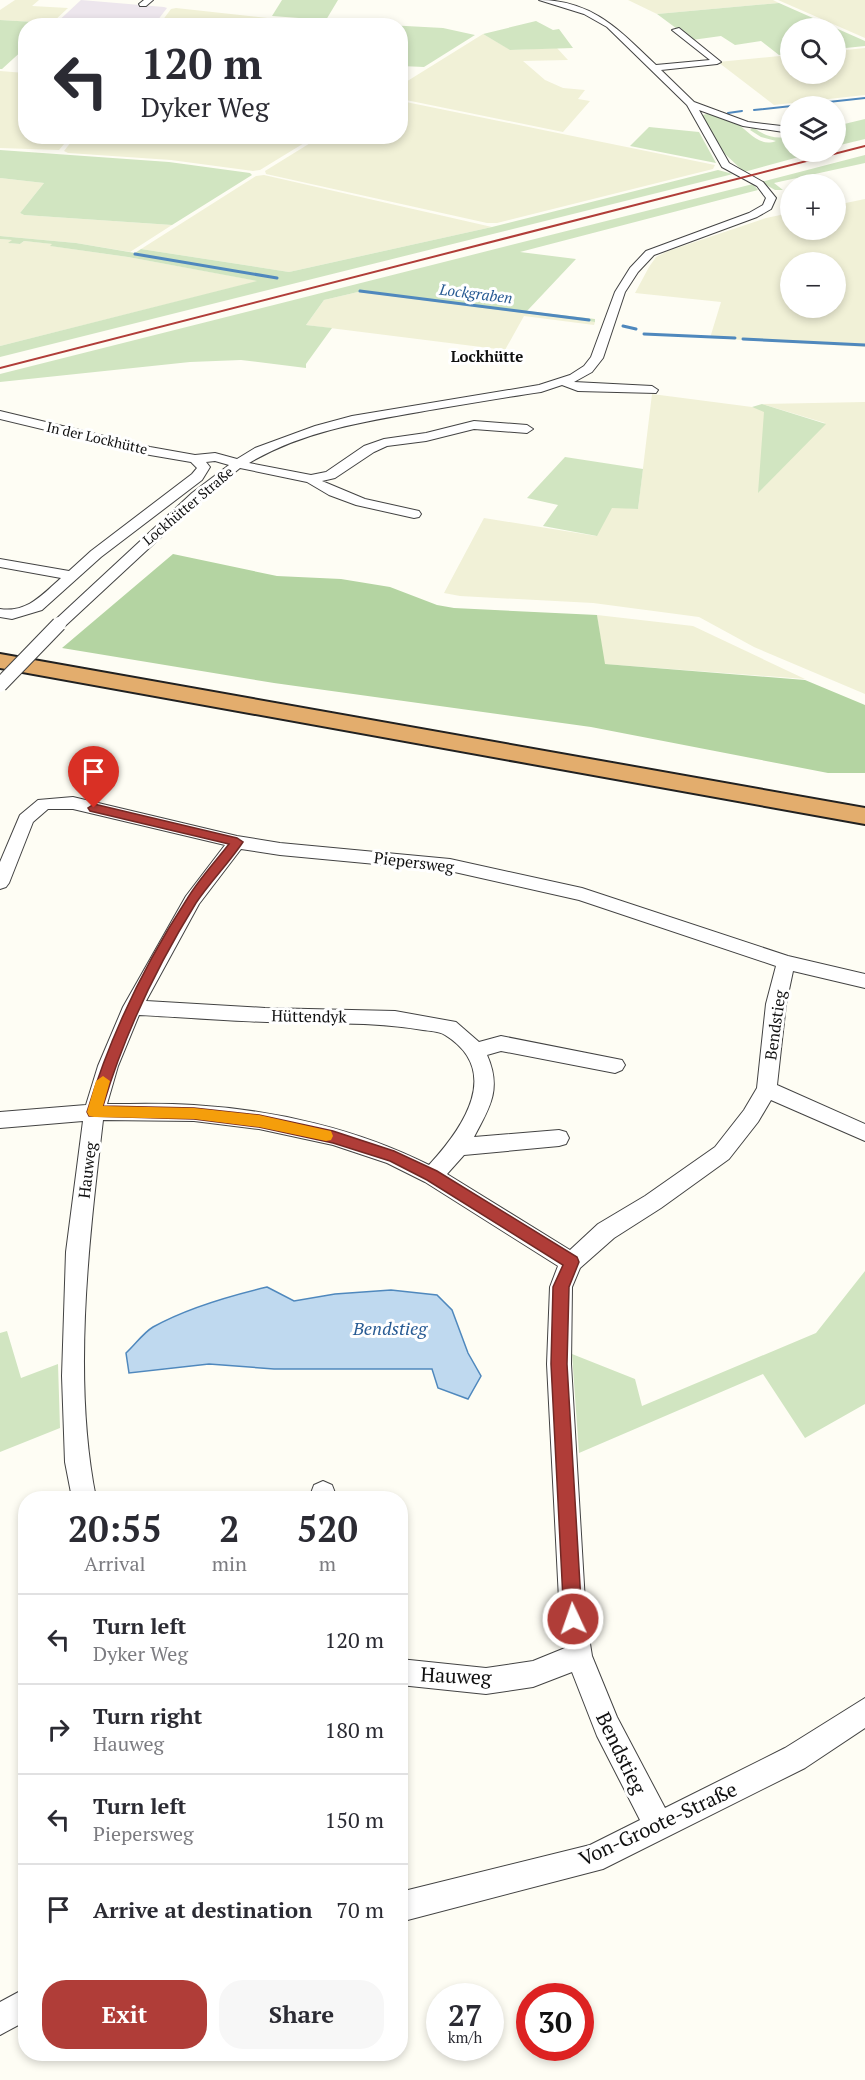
<!DOCTYPE html>
<html lang="en">
<head>
<meta charset="utf-8">
<style>
  :root { --surface:#fff; --page:#f7f7f7; --text:#2b2b33; --muted:#7c7c81; --line:#e1e1e2; --accent:#b03d38 }
  body { margin:0; font-family:"PT Serif",serif; background:var(--page); color:var(--text); height:100vh; display:flex; flex-direction:column; font-size:22px; white-space:nowrap }
  * { box-sizing:border-box; margin:0 }
  p { font-size:20px; color:var(--muted) }
  .icon { flex:none; width:33px; height:33px; fill:none; stroke:currentColor; stroke-width:2; stroke-linecap:round; stroke-linejoin:round }
  .map { position:relative; flex:1; overflow:hidden }
  .side { position:absolute; left:18px; top:1491px; width:390px; height:570px; display:flex; flex-direction:column; background:var(--surface); border-radius:24px; box-shadow:0 3px 9px #0003 }
  .side>* { flex:none }
  .top-card { position:absolute; left:18px; top:18px; width:390px; height:126px; border-radius:24px; box-shadow:0 3px 9px #0003; background:#fff; color:var(--text); overflow:hidden }
  .buttons { position:absolute; left:780px; top:18px; display:grid; gap:12px }
  .buttons a { display:grid; place-items:center; width:66px; height:66px; border-radius:50%; background:var(--surface); box-shadow:0 3px 9px #0003; font-size:30px }
  .speed { position:absolute; left:426px; top:1983px; display:flex; gap:12px; font-size:30px; font-weight:700; text-align:center }
  .speed>* { display:grid; place-content:center; width:78px; height:78px; border-radius:50%; background:var(--surface); box-shadow:0 3px 9px #0003; line-height:1 }
  .speed small { font-size:15px; font-weight:400 }
  .speed .limit { border:9px solid #d22; background:#fff; color:#111 }
  .pin { position:absolute; display:grid; place-items:center; width:51px; height:51px; color:#fff; margin:-62px -26px; border-radius:50% 50% 50% 0; rotate:-45deg; box-shadow:0 0 6px #0007 }
  .pin .icon { rotate:45deg }
  .me { position:absolute; width:66px; margin:-33px; rotate:357deg; stroke-linejoin:round; filter:drop-shadow(0 0 4px #0008) }
  .turn { display:flex; align-items:center; gap:21px; height:126px; padding:0 24px; font-size:27px }
  .turn .icon { width:78px; height:78px; stroke-width:2.5 }
  .turn b { display:block; font-size:42px; line-height:51px }
  .eta { display:flex; justify-content:space-evenly; align-items:center; height:102px; text-align:center }
  .eta b { font-size:36px; font-weight:600; line-height:42px }
  .cta { display:flex; gap:12px; margin-top:auto; padding:12px 24px }
  .cta a { flex:1; height:69px; border-radius:24px; background:var(--accent); color:#fff; font-size:24px; font-weight:600; line-height:69px; text-align:center }
  .cta a+a { background:var(--page); color:var(--text) }
  ul { padding:0; list-style:none }
  li { display:flex; align-items:center; gap:18px; height:90px; padding:0 24px; border-top:2px solid var(--line) }
  li div { flex:1 }
  li b { display:block; font-size:22px }
  li em { font-style:normal }
  .map>svg:first-child { display:block }
  .industrial { fill:#ede6ed }
  .farmland { fill:#f1f1d7; fill-rule:evenodd }
  .green { fill:#d1e5c1 }
  .forest { fill:#b4d4a2 }
  .water { fill:#bfd9ef; stroke:#4f88bd; stroke-width:1.5 }
  .lines { fill:none; stroke-linecap:round; stroke-linejoin:round }
  .stream-far1 { stroke:#4f88bd; stroke-width:2 }
  .stream { stroke:#4f88bd; stroke-width:3 }
  .minor-casing { stroke:#434343; stroke-width:2 }
  .highway-casing { stroke:#212121; stroke-width:4 }
  .minor { fill:#fff; fill-rule:evenodd }
  .highway { fill:#e3ad6d; fill-rule:evenodd }
  .rail { stroke:#b03d38; stroke-width:2 }
  .minor-bridge-casing { stroke:#434343; stroke-width:16; stroke-linecap:butt }
  .minor-bridge { stroke:#fff; stroke-width:14 }
  .route { fill:#b03d38; stroke:#722824; stroke-width:1.5 }
  .slow { fill:#f59e0b }
  .labels { text-anchor:middle; stroke-width:6; stroke-linejoin:round; paint-order:stroke }
  .far-street-label { font-size:14px; fill:#101010; stroke:#fff }
  .far-water-label { font-size:15px; font-style:italic; fill:#285b93; stroke:#fff }
  .far-neighbourhood-label { font-size:15px; font-weight:bold; fill:#101010; stroke:#fff }
  .street-label { font-size:16px; fill:#101010; stroke:#fff }
  .water-label { font-size:18px; font-style:italic; fill:#285b93; stroke:#fff }
  .near-street-label { font-size:20px; fill:#101010; stroke:#fff }
</style>
</head>
<body>
<div class="map">
<svg width="865" height="2080" viewBox="0 0 865 2080">
  <rect width="100%" height="100%" fill="#fefdf4"/>
  <path class="industrial" d="M81,0L164,7L167,8L154,25L53,26Z"/>
  <path class="farmland" d="M15,0H39L32,6L68,8L52,23L0,20V10Z
    M628,0H773L779,3L657,14Z
    M778,0H865V38Z
    M176,8L286,20L350,23L349,26L159,25L171,9Z
    M483,34L511,50L557,48L568,60L523,61L545,80L563,88L585,90L578,99L590,101L563,132L401,99V85Z
    M865,48V95L774,105L718,62L790,55V74H836V51Z
    M0,71L25,73L26,136L70,137L59,150L0,148Z
    M401,101L548,131L715,165L713,169L497,223H487L266,174L265,171L320,137L400,136Z
    M75,137V136L314,137L260,170L253,171L171,160L68,153L64,151Z
    M264,175L492,227L289,272L141,249L256,176Z
    M0,178L44,183L20,213L24,215L172,225L130,252L76,243L0,236Z
    M865,199V347L710,338L721,302L635,293L649,267L656,257L668,251L766,218L790,213V230H836V205ZM790,262H836V308H790Z
    M0,239L13,240L9,243L20,244L24,241L53,244L51,246L128,257L259,281L0,346Z
    M358,292L525,313L595,322L594,325L524,316L505,350L306,325L324,300Z
    M652,394L752,407L765,411L759,492L825,423L762,404L865,402V694L754,647L699,617L593,603L460,596L444,593L484,518L596,536L612,507L638,509Z
    M597,615L693,626L805,679L604,664Z"/>
  <path class="green" d="M282,0H338L326,20L272,16Z
    M779,3L865,41V46L836,49V28H790V54L779,55L761,41L735,45L721,36L692,40L657,14Z
    M0,20L52,23L49,25L26,26L25,48L2,69H0Z
    M536,21L553,30L559,29L573,48L510,50L483,34Z
    M350,23L443,28L475,35L424,67L401,66L400,26L349,25Z
    M707,114C716,115 726,118 734,122C748,129 758,148 776,141L761,137L750,130L753,127C764,136 776,140 790,136V152H817L744,172L724,153L702,115Z
    M865,119V139L836,146V126Z
    M649,127L699,132L716,163L630,146Z
    M0,150L169,162L250,173L252,175L172,225L24,215L20,213L44,183L0,178Z
    M865,155V163L774,183L783,190H775L761,182Z
    M718,170L733,174L0,357V346L257,281L128,257L50,246L52,244L24,241L20,244L8,243L12,240L0,239V236L76,243L135,253L141,249L289,272L492,227Z
    M753,184L758,190L520,252L576,259L527,311L595,319V322L358,292L324,300L306,325L332,328L306,364V368L241,360L190,362L0,382V374Z
    M762,404L826,424L758,493L764,412L752,407Z
    M565,457L643,469L638,509L612,508L597,536L543,526L558,505L527,498Z
    M865,1271V1404L805,1438L763,1374L579,1453L572,1354L635,1379L642,1406L816,1333Z
    M7,1331L21,1378L58,1364L60,1428L0,1452V1333Z"/>
  <path class="forest" d="M173,554L277,576L341,579L390,587L437,605L454,608L597,615L605,664L805,680L865,705V773H828L591,727L274,683L62,648Z"/>
  <path class="water" d="M267,1287L294,1301L335,1294L391,1290L437,1295L452,1310L468,1353L481,1376L468,1399L438,1388L432,1369H274L209,1364L129,1373L126,1353C135,1345 143,1333 153,1327C187,1308 229,1296 267,1287Z"/>
  <g class="lines">
    <path class="stream-far1" d="M754,110L865,98
      M728,113L742,111"/>
    <path class="stream" d="M135,254L277,278
      M360,291L589,320
      M623,326L636,329
      M644,334L735,338
      M743,339L865,345"/>
    <g class="minor-casing">
      <path id="minor" d="M144,0H153L146,6H140L139,4Z
        M539,0C593,0 620,31 656,65L710,60L672,30L679,28L721,62L717,64L661,70L694,102L748,122L790,127V133L743,126L699,110L729,163L763,182L776,198L771,209L757,217L654,255L638,272L625,292L603,358L592,372L574,382L652,386L658,390L656,393L578,391L562,385L541,392C500,398 460,405 419,412C361,422 301,432 249,463L311,475L326,472L364,446L384,439L426,433L474,421L527,425L533,429L527,433L474,429L426,441L387,446L374,452L335,478L322,481L365,499L419,511L421,514L419,517L414,518L356,505L329,495L307,482L240,468L202,499L64,627H54L52,624L54,621L192,493L229,465L215,461L206,462L210,467L202,480L101,557L42,610L12,619L0,617V609C27,613 42,595 61,578L0,567V559L69,571L91,551L192,474L197,468L191,462L150,455L0,419V411L150,447L195,455L215,453L237,459L255,448L315,426L352,416L539,385L570,375L584,366L591,357L615,292L630,268L646,251L749,213L763,205L766,198L757,186L722,167L687,105L607,27L584,14Z
        M73,797L237,836L280,843L450,859L582,888L788,956L865,974V988L793,971L786,1004L777,1085L865,1124V1141L771,1100L758,1122L729,1159L661,1208L614,1238L580,1268L572,1287L571,1364L586,1619L592,1656L617,1717L665,1808L785,1748L865,1698V1728L805,1768L603,1869L400,1922V1892L590,1845L640,1820L597,1736L572,1672L533,1687L486,1694L400,1685V1659L486,1668L533,1661L565,1648L560,1619L547,1364L550,1287L558,1266L425,1182L387,1163L333,1145L259,1129L194,1121L103,1120C89,1240 72,1379 96,1498H72L65,1462L62,1376L66,1252L83,1121L0,1128V1112L86,1105L98,1066L123,1007L186,896L225,845L73,809H48L33,822L9,883L6,887L0,889V862L20,815L38,800ZM241,849L280,855L450,871L579,900L776,966L766,1004L757,1088L744,1110L715,1147L645,1196L598,1224L570,1250L447,1174L464,1155L559,1146L566,1144L569,1138L566,1132L559,1130L474,1137C490,1107 502,1089 487,1055L501,1051L615,1073L622,1070L625,1065L622,1060L501,1036L479,1042L456,1022L395,1011L265,1008L146,1001L199,904ZM139,1015C182,1017 225,1021 267,1022C319,1024 372,1021 423,1030C429,1031 439,1031 445,1035C503,1071 463,1128 429,1165C358,1129 274,1110 194,1105C165,1103 136,1104 107,1104L118,1066Z
        M323,1481L332,1485L337,1498H313L311,1493L314,1485Z
        M26,1988V2021L0,2035V2002Z"/>
    </g>
    <g class="highway-casing">
      <path id="highway" d="M0,654L865,808V824L0,668Z"/>
    </g>
    <use href="#minor" class="minor"/>
    <use href="#highway" class="highway"/>
    <path class="rail" d="M0,368L865,146"/>
    <g class="minor-bridge-casing">
      <path id="minor-bridge" d="M0,685L59,624"/>
    </g>
    <use href="#minor-bridge" class="minor-bridge"/>
  </g>
  <path class="route" d="M94,804L237,838L243,842C229,863 210,882 196,903C157,966 124,1035 103,1106L194,1108L259,1115L333,1131L394,1151L437,1171L577,1257L579,1262L569,1287L567,1364L582,1619L580,1626L573,1629L567,1626L564,1619L551,1364L553,1287L563,1265L427,1180L390,1161L333,1143L259,1127L194,1119L89,1116L87,1112C110,1036 144,965 187,899C199,879 215,862 229,844L90,811L88,808Z"/>
  <path class="slow" d="M103,1076L110,1081L103,1106L194,1108L259,1115L326,1130L331,1131L333,1136L331,1140L326,1141L259,1127L194,1119L94,1117L89,1116L87,1112L96,1081Z"/>
  <g class="labels">
    <g class="far-street-label">
      <text transform="translate(97 438) rotate(13)" y="5">In der Lockhütte</text>
      <text transform="translate(188 506) rotate(-40)" y="5">Lockhütter Straße</text>
    </g>
    <g class="far-water-label">
      <text transform="translate(476 294) rotate(7)" y="5">Lockgraben</text>
    </g>
    <g class="far-neighbourhood-label">
      <text x="487" y="362">Lockhütte</text>
    </g>
    <g class="street-label">
      <text transform="translate(414 862) rotate(7)" y="6">Piepersweg</text>
      <text transform="translate(309 1016) rotate(1)" y="6">Hüttendyk</text>
      <text transform="translate(775 1025) rotate(-82)" y="6">Bendstieg</text>
      <text transform="translate(87 1170) rotate(-83)" y="6">Hauweg</text>
    </g>
    <g class="water-label">
      <text x="390" y="1335">Bendstieg</text>
    </g>
    <g class="near-street-label">
      <text transform="translate(456 1676) rotate(3)" y="7">Hauweg</text>
      <text transform="translate(621 1753) rotate(64)" y="7">Bendstieg</text>
      <text transform="translate(658 1824) rotate(-25)" y="7">Von-Groote-Straße</text>
    </g>
  </g>
</svg>
<div class="buttons">
<a><svg class="icon" aria-label="search" viewBox="0 0 24 24"><circle cx="10" cy="10" r="6"/><path d="M15 15l6 6"/></svg></a>
<a><svg class="icon" aria-label="layers" viewBox="0 0 24 24"><path d="M12 4l9 5-9 5-9-5zM3 14l9 5 9-5"/></svg></a>
<a>+</a>
<a>−</a>
</div>
<div class="speed"><div>27<small>km/h</small></div><div class="limit">30</div></div>
<div class="pin" style="left:94px;top:808px;background:#d93025"><svg class="icon" aria-label="arrive" viewBox="0 0 24 24"><path d="M6 21V4h12l-3 4 3 4H6"/></svg></div>
<svg class="me" style="left:573px;top:1619px" viewBox="-20 -20 40 40"><circle r="17" fill="#b03d38" stroke="#fff" stroke-width="3"/><path d="M0-11L8 9 0 5-8 9z" fill="#fff"/></svg>
<div class="top-card">
<div class="turn"><svg class="icon" aria-label="left" viewBox="0 0 24 24"><path d="M17 20v-9H6M10 6l-5 5 5 5"/></svg><div><b>120 m</b>Dyker Weg</div></div>
</div>
<section class="side">
<div class="eta">
<div><b>20:55</b><p>Arrival</p></div>
<div><b>2</b><p>min</p></div>
<div><b>520</b><p>m</p></div>
</div>
<ul>
<li><svg class="icon" aria-label="left" viewBox="0 0 24 24"><path d="M17 20v-9H6M10 6l-5 5 5 5"/></svg><div><b>Turn left</b><p>Dyker Weg</p></div><em>120 m</em></li>
<li><svg class="icon" aria-label="right" viewBox="0 0 24 24"><path d="M7 20v-9h11M14 6l5 5-5 5"/></svg><div><b>Turn right</b><p>Hauweg</p></div><em>180 m</em></li>
<li><svg class="icon" aria-label="left" viewBox="0 0 24 24"><path d="M17 20v-9H6M10 6l-5 5 5 5"/></svg><div><b>Turn left</b><p>Piepersweg</p></div><em>150 m</em></li>
<li><svg class="icon" aria-label="arrive" viewBox="0 0 24 24"><path d="M6 21V4h12l-3 4 3 4H6"/></svg><div><b>Arrive at destination</b></div><em>70 m</em></li>
</ul>
<div class="cta"><a>Exit</a><a>Share</a></div>
</section>
</div>
</body>
</html>
